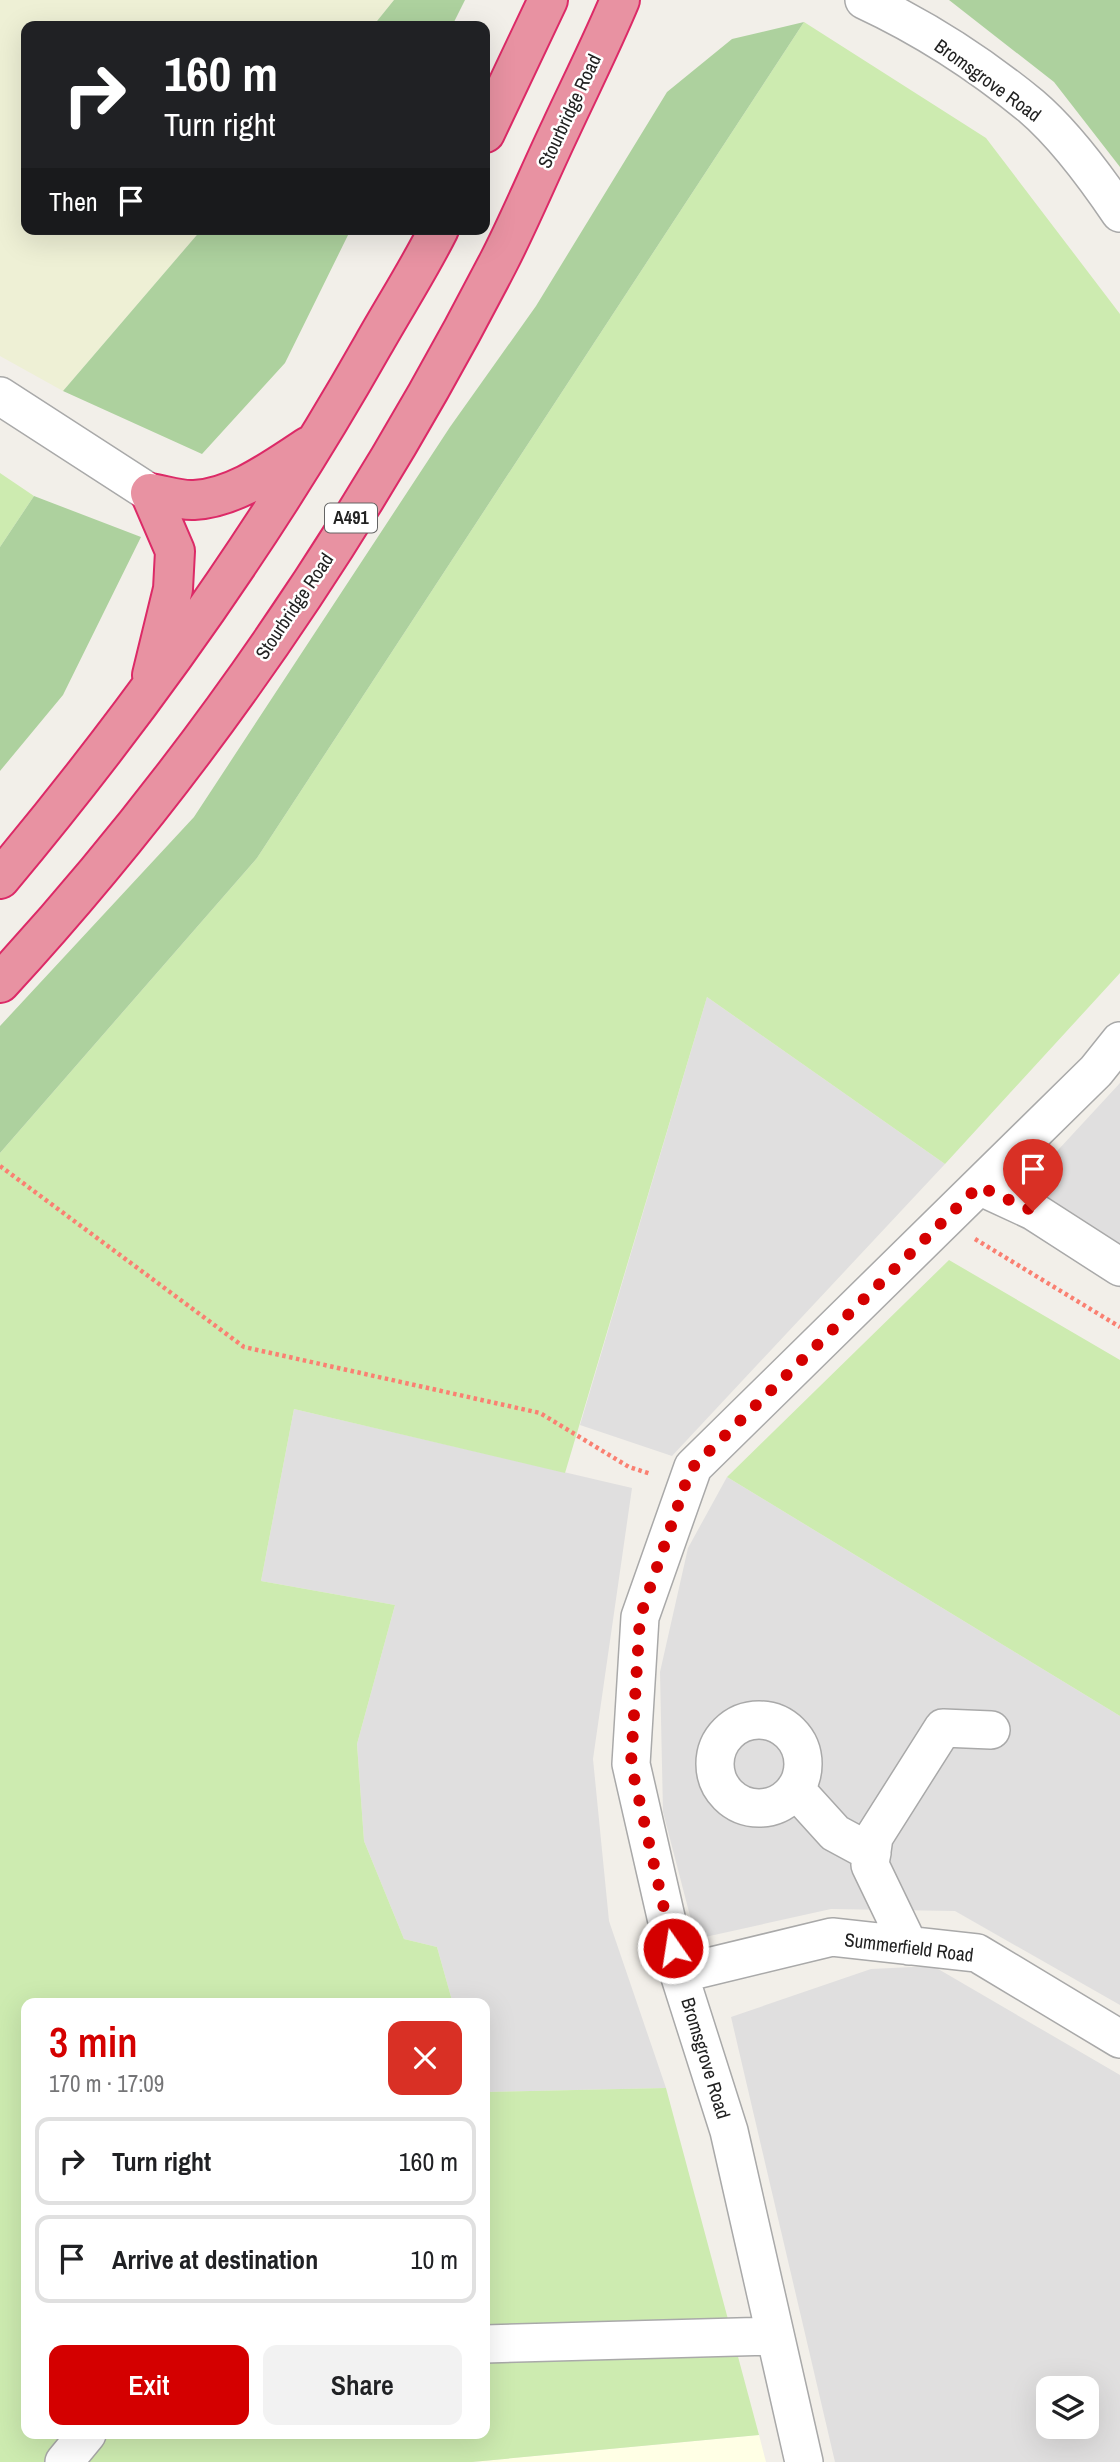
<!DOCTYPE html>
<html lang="en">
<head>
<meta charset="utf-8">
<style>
  :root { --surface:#fff; --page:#f2f2f2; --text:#202124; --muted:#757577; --line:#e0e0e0; --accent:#d40000 }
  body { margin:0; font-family:"Archivo Narrow",sans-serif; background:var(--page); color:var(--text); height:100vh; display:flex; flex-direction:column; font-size:26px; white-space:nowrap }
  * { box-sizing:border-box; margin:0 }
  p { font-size:23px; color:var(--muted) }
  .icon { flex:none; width:38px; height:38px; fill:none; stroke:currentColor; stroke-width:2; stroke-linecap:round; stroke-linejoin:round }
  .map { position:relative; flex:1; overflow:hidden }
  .side { position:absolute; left:21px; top:1998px; width:469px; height:441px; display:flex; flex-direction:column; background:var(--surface); border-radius:14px; box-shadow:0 7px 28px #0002 }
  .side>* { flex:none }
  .banner { position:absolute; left:21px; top:21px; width:469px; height:214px; border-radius:14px; box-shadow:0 7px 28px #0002; background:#202124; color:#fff; overflow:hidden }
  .fabs { position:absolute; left:1036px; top:2376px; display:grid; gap:14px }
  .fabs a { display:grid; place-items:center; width:63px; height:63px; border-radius:14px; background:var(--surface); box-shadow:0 7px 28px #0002; font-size:35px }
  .pin { position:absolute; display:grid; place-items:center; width:60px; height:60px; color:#fff; margin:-72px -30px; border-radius:50% 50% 50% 0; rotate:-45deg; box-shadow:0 0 7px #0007 }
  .pin .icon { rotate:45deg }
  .me { position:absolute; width:77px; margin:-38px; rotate:347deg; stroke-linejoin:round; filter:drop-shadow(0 0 5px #0008) }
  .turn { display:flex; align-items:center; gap:24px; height:147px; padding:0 28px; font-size:32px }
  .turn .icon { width:91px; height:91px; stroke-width:2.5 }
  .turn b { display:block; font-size:49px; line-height:60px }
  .then { display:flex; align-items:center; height:66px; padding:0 28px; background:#0003; gap:14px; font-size:26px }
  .round { display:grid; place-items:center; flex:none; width:74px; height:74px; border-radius:14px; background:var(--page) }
  .headline { display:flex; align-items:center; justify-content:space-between; height:119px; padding:0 28px }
  h1 { font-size:42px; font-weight:600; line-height:52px; color:var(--accent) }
  .button { display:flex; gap:14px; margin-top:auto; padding:14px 28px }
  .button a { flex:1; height:80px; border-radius:14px; background:var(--accent); color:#fff; font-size:28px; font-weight:600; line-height:80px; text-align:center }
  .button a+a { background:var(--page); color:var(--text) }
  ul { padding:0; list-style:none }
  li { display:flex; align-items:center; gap:21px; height:88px; margin:0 14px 10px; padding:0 14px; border:4px solid var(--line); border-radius:14px }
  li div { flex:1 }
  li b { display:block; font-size:26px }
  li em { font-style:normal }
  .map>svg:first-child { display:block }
  .residential { fill:#e0dfdf; fill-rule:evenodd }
  .education { fill:#ffffe5 }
  .farmland { fill:#eef0d5 }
  .grass { fill:#cdebb0 }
  .forest { fill:#add19e }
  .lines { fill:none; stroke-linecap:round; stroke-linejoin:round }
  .minor-casing { stroke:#a9a9a9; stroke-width:40 }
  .highway-casing { stroke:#dc2a67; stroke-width:42 }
  .path { stroke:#fa8072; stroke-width:4.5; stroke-dasharray:3.5 3.5; stroke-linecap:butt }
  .minor { stroke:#fff; stroke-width:37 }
  .highway { stroke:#e892a2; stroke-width:38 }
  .route { stroke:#d40000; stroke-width:12; stroke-dasharray:0 21.6 }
  .labels { text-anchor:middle; stroke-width:5; stroke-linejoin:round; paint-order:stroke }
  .shield { fill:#fff; stroke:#646464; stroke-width:2 }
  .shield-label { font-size:18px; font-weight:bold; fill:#222 }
  .street-label { font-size:19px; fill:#222; stroke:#fff }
</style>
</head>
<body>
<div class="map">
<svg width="1120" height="2462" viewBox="0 0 1120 2462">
  <rect width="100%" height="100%" fill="#f2efe9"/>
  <path class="residential" d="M707,997L945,1164L672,1456L580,1425Z
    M1120,1083V1288L999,1214Z
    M294,1409L632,1488L593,1759L609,1921L666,2088L485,2092V2004H453L437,1947L404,1939L364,1841L357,1744L395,1605L261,1581Z
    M727,1477L1120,1716V2005L955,1911L831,1909L696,1939L663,1812L660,1672L688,1548Z
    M933,1966L1120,2075V2462H835L731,2017L871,1969ZM1048,2389H1087V2427H1048Z"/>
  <path class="education" d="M759,2435L766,2462H472Z"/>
  <path class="farmland" d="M0,0H394L373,26H26V229H202L63,391L0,356Z"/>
  <path class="grass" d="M804,22L986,138L1120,314V973L945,1164L707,997L565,1473L294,1409L261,1581L395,1605L357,1744L364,1841L404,1939L437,1947L453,2004H26V2434H485V2092L666,2088L759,2435L472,2462H0V1153L257,858Z
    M0,473L34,496L0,547Z
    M949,1260L1120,1360V1716L727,1477Z"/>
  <path class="forest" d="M394,0H465L452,26H373Z
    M949,0H1120V167L1054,82Z
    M804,22L257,858L0,1153V1026L194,817L450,427L536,306L667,92L732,39Z
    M202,229H351L285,363L202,454L63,391Z
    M34,496L141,537L63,695L0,771V547Z"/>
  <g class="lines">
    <g class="minor-casing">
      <path id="minor" d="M864,0C922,27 981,65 1031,106C1065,135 1095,176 1120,213
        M0,396L150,493
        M979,1186L1033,1211L1120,1267
        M715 1764a44 44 0 1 1 88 0a44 44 0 1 1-88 0Z
        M796,1790L835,1833L872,1853
        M909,1946L870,1865L874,1837L943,1728L991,1730
        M679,1974L832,1937L977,1953L1120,2039
        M485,2344L775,2336
        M64,2462L87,2434
        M804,2462L729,2131L679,1974L631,1764L640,1617L693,1467L1096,1071L1120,1041"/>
    </g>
    <g class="highway-casing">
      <path id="highway" d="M485,133L548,0
        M150,493L175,551L173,589L152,675
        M150,493C164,495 180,501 194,500C236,498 276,467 309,446
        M0,879C140,712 266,534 373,345C395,306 419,269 439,229
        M0,983C198,768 365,521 499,261C521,218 540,172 561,128C581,85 602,43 620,0"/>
    </g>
    <path class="path" d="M0,1166L244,1347L540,1413L629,1467L651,1474
      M975,1239L1120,1327"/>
    <use href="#minor" class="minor"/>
    <use href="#highway" class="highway"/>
  </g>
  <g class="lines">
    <path class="route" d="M673,1948L631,1764L640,1617L685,1485L693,1467L979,1186L1033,1211"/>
  </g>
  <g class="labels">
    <rect class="shield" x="325" y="503.5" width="52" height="29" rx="5"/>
    <g class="shield-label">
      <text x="351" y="524">A491</text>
    </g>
    <g class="street-label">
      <text transform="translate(988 80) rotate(36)" y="7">Bromsgrove Road</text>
      <text transform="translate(569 111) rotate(-65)" y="7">Stourbridge Road</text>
      <text transform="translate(294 606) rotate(-56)" y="7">Stourbridge Road</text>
      <text transform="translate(909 1947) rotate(7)" y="7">Summerfield Road</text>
      <text transform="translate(706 2058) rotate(73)" y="7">Bromsgrove Road</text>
    </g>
  </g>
</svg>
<div class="fabs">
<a><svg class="icon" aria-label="layers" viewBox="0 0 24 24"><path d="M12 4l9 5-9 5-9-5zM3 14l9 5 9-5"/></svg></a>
</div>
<div class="pin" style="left:1033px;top:1211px;background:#d93025"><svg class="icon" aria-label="arrive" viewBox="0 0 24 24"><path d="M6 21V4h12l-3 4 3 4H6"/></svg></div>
<svg class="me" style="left:673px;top:1948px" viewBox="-20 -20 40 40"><circle r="17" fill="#d40000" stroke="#fff" stroke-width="3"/><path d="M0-11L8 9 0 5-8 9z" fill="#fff"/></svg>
<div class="banner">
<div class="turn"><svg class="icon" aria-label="right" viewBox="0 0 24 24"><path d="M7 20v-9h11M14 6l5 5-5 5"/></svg><div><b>160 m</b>Turn right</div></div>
<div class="then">Then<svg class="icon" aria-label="arrive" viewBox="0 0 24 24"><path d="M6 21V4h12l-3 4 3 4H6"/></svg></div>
</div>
<section class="side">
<div class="headline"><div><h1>3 min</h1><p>170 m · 17:09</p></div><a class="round" style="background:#d93025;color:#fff"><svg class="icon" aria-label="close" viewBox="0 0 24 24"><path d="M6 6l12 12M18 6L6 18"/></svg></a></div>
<ul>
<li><svg class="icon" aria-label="right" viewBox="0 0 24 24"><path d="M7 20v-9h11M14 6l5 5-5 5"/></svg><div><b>Turn right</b></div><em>160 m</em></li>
<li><svg class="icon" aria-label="arrive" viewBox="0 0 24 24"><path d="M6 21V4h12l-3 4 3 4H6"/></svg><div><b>Arrive at destination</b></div><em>10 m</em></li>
</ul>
<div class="button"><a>Exit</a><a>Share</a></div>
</section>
</div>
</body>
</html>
